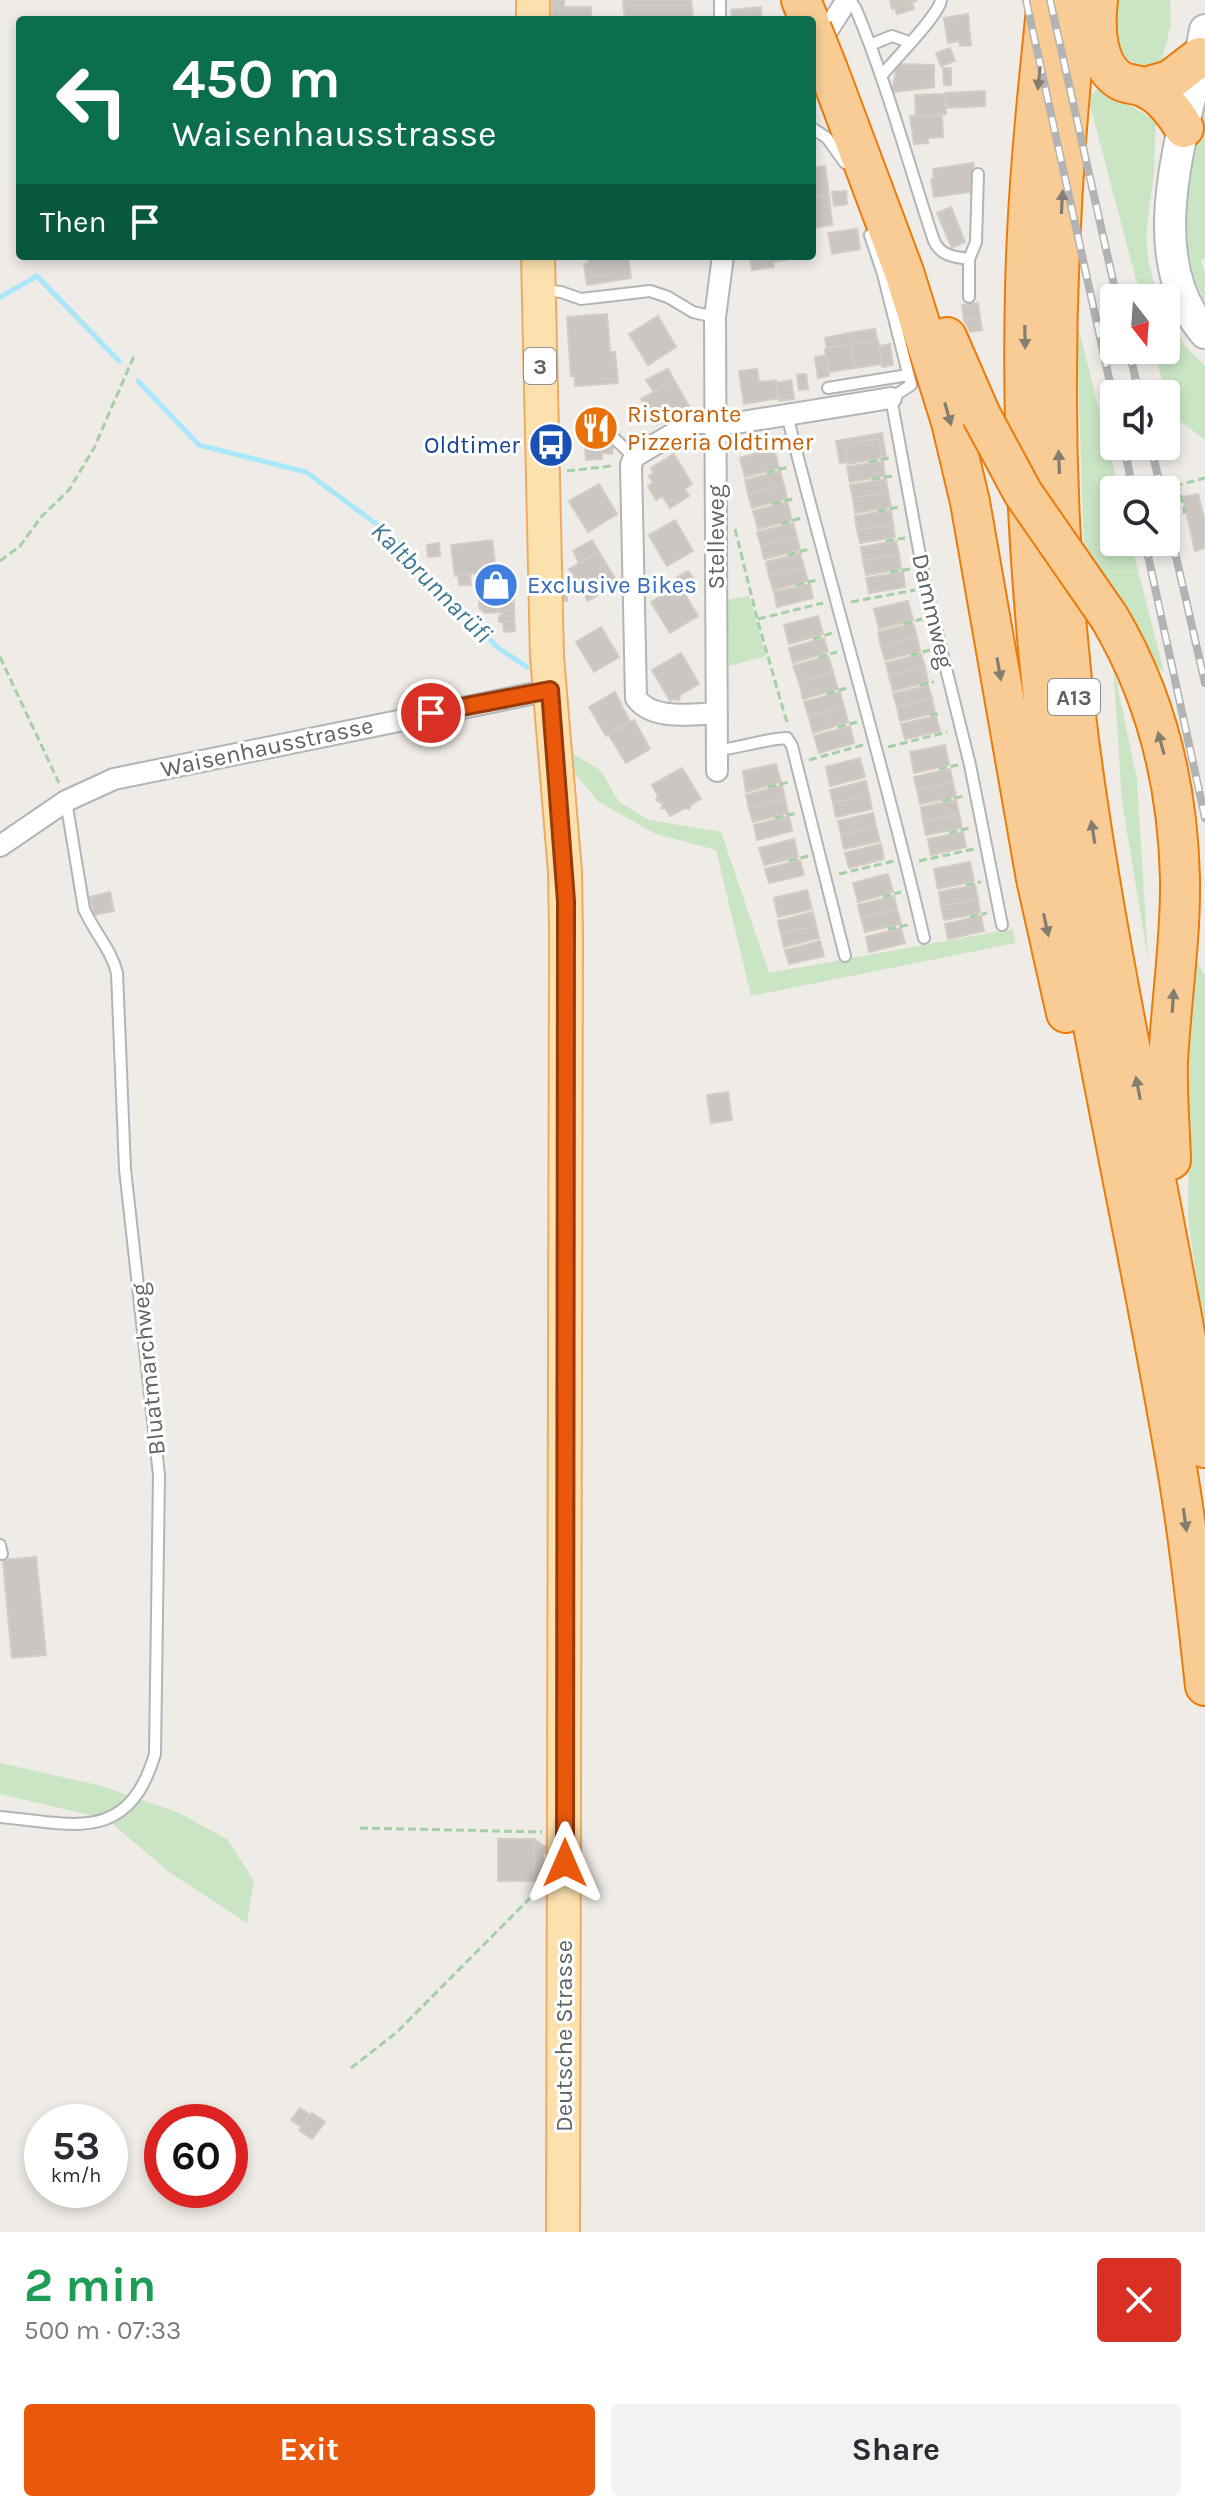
<!DOCTYPE html>
<html lang="en">
<head>
<meta charset="utf-8">
<style>
  :root { --surface:#fff; --page:#f2f2f3; --text:#2b2b33; --muted:#7c7c81; --accent:#ea580c }
  body { margin:0; font-family:Karla,sans-serif; background:var(--page); color:var(--text); height:100vh; display:flex; flex-direction:column; font-size:30px; white-space:nowrap }
  * { box-sizing:border-box; margin:0 }
  p { font-size:26px; color:var(--muted) }
  .icon { flex:none; width:44px; height:44px; fill:none; stroke:currentColor; stroke-width:2; stroke-linecap:round; stroke-linejoin:round }
  .map { position:relative; height:2232px; overflow:hidden }
  .panel { display:flex; flex-direction:column; background:var(--surface); flex:1 }
  .panel>* { flex:none }
  .hud { position:absolute; left:16px; top:16px; width:800px; height:244px; border-radius:8px; box-shadow:0 4px 12px #0003; background:#0b6e4f; color:#fff; overflow:hidden }
  .needle { width:52px; rotate:163deg }
  .buttons { position:absolute; left:1100px; top:284px; display:grid; gap:16px }
  .buttons a { display:grid; place-items:center; width:80px; height:80px; border-radius:8px; background:var(--surface); box-shadow:0 4px 12px #0003; font-size:40px }
  .speed { position:absolute; left:24px; top:2104px; display:flex; gap:16px; font-size:40px; font-weight:700; text-align:center }
  .speed>* { display:grid; place-content:center; width:104px; height:104px; border-radius:50%; background:var(--surface); box-shadow:0 4px 12px #0003; line-height:1 }
  .speed small { font-size:20px; font-weight:400 }
  .speed .limit { border:12px solid #d22; background:#fff; color:#111 }
  .pin { position:absolute; display:grid; place-items:center; width:68px; height:68px; color:#fff; margin:-34px; border:4px solid #fff; border-radius:50%; box-shadow:0 2px 8px #0007 }
  .me { position:absolute; width:88px; margin:-44px; rotate:0deg; stroke-linejoin:round; filter:drop-shadow(0 0 6px #0008) }
  .turn { display:flex; align-items:center; gap:28px; height:168px; padding:0 24px; font-size:36px }
  .turn .icon { width:104px; height:104px; stroke-width:2.5 }
  .turn b { display:block; font-size:56px; line-height:68px }
  .then { display:flex; align-items:center; height:76px; padding:0 24px; background:#0003; gap:16px; font-size:30px }
  .round { display:grid; place-items:center; flex:none; width:84px; height:84px; border-radius:8px; background:var(--page) }
  .headline { display:flex; align-items:center; justify-content:space-between; height:136px; padding:0 24px }
  h1 { font-size:48px; font-weight:700; line-height:60px; color:#1e9e55 }
  .action { display:flex; gap:16px; margin-top:auto; padding:16px 24px }
  .action a { flex:1; height:92px; border-radius:8px; background:var(--accent); color:#fff; font-size:32px; font-weight:700; line-height:92px; text-align:center }
  .action a+a { background:var(--page); color:var(--text) }
  .map>svg:first-child { display:block }
  .green { fill:#cae5c4 }
  .lines { fill:none; stroke-linecap:round; stroke-linejoin:round }
  .stream { stroke:#aae7fb; stroke-width:5 }
  .building { fill:#cbc6c2; stroke:#d4ccc4; stroke-width:2 }
  .lane-casing { stroke:#b1b5b8; stroke-width:14 }
  .street-casing { stroke:#b1b5b8; stroke-width:24 }
  .secondary-casing { stroke:#b2b7ba; stroke-width:34 }
  .primary-casing { stroke:#ecac63; stroke-width:36 }
  .highway-casing { stroke:#eb7b0a; stroke-width:42 }
  .path { stroke:#a3d0a7; stroke-width:3; stroke-dasharray:8 4; stroke-linecap:butt }
  .lane { stroke:#fff; stroke-width:10 }
  .street { stroke:#fff; stroke-width:20 }
  .secondary { stroke:#fff; stroke-width:30 }
  .primary { stroke:#fce1af; stroke-width:32 }
  .highway { stroke:#f8cc94; stroke-width:38 }
  .rail-casing { stroke:#b2b3b4; stroke-width:8 }
  .rail { stroke:#fff; stroke-width:5; stroke-dasharray:15; stroke-linecap:butt }
  .highway-bridge-casing { stroke:#eb7b0a; stroke-width:42; stroke-linecap:butt }
  .highway-bridge { stroke:#f8cc94; stroke-width:38 }
  .oneway { fill:#847d72 }
  .route-casing { stroke:#983908; stroke-width:20 }
  .route { stroke:#ea580c; stroke-width:14 }
  .labels { text-anchor:middle; stroke-width:6; stroke-linejoin:round; paint-order:stroke }
  .shield { fill:#fff; stroke:#8e9294; stroke-width:2 }
  .shield-label { font-size:22px; font-weight:bold; fill:#5e6366 }
  .food-label { font-size:24px; fill:#c56008; stroke:#fff; text-anchor:start }
  .transit-label { font-size:24px; fill:#164399; stroke:#fff; text-anchor:end }
  .street-label { font-size:24px; fill:#5e6366; stroke:#fff }
  .shop-label { font-size:24px; fill:#366cbe; stroke:#fff; text-anchor:start }
  .water-label { font-size:26px; font-style:italic; fill:#3d7894; stroke:#fff }
</style>
</head>
<body>
<div class="map">
<svg width="1205" height="2232" viewBox="0 0 1205 2232">
  <rect width="100%" height="100%" fill="#efebe6"/>
  <path class="green" d="M1115,0H1170L1171,24L1158,76L1119,55L1113,13Z
    M1099,87L1156,121C1155,138 1155,156 1154,173C1148,222 1139,250 1160,298H1141L1088,98Z
    M1205,97V258L1201,260L1205,272V302C1171,239 1191,164 1205,97Z
    M1166,310L1185,346L1205,366V440L1171,414L1154,350H1166Z
    M1076,318L1119,490H1114V542H1131L1164,672L1144,655L1084,548Z
    M749,596L766,656L729,666L727,600Z
    M1113,664L1137,780L1148,960L1122,802Z
    M564,748L600,770L619,802L649,820L721,832L769,973L1012,929L1016,943L751,996L716,850L656,834L599,802L564,761Z
    M1190,949L1205,976V1337L1188,1219Z
    M0,1763L98,1785L177,1812L227,1839L254,1881L247,1923L169,1872L107,1819L0,1794Z"/>
  <g class="lines">
    <path class="stream" d="M0,297L37,276L119,361
      M138,381L199,445L306,472L390,534L497,647L527,667"/>
  </g>
  <path class="building" d="M552,0H564V7H591V20H552Z
    M623,0H691L693,18L625,20Z
    M890,0H916V1L892,9Z
    M912,3L914,9L897,14L895,8Z
    M761,7L762,20H732L731,10Z
    M968,14L971,45L960,46L959,41L948,43L944,18Z
    M950,48L955,61L941,66L936,53Z
    M897,64L934,65V87L892,92Z
    M943,68H951V85H944Z
    M985,91V106L947,108L946,93Z
    M944,94L946,114L916,116L915,95Z
    M942,115L943,137L928,138V143L914,144L910,116Z
    M973,163L977,191L934,197L931,179H934L933,169Z
    M825,166L829,195L812,197V168Z
    M846,191L847,204L834,206L832,192Z
    M829,195L832,225L812,228V197Z
    M951,207L965,242L952,248L937,213Z
    M857,229L860,249L832,254L828,233Z
    M588,256H628L631,278L587,285L584,264L589,263Z
    M750,256H785L786,260L773,262L774,267L752,270Z
    M978,303L980,318L964,320L962,305Z
    M607,314L610,352H615L618,383L575,386V376H571L567,317Z
    M658,316L676,347L648,365L629,334Z
    M980,318L982,330L970,332L964,320Z
    M875,329L877,340L851,344L849,333Z
    M849,333L851,344L827,348L825,338Z
    M878,340L882,364L854,368L851,344Z
    M851,344L854,368L829,372L825,349Z
    M890,344L893,365L882,367L879,346Z
    M826,355L829,376L818,378L815,357Z
    M668,369L674,380L654,392L646,380Z
    M757,369L759,382L776,380L779,398L744,404L739,371Z
    M806,374L808,389L799,390L797,375Z
    M674,380L689,406L657,425L641,399Z
    M791,380L794,399L779,401L776,383Z
    M607,411L610,446L585,447L583,413Z
    M882,433L886,457L882,458L879,439L845,444L848,462L840,463L836,441Z
    M879,439L882,458L848,464L845,444Z
    M613,446L612,454L602,453V459L586,460L585,447Z
    M774,448L779,468L745,477L740,458Z
    M674,454L692,484L685,489L689,496L670,508L662,496L656,500L648,486L653,483L649,476L654,473L651,468Z
    M883,461L885,476L850,482L847,467Z
    M780,471L784,485L748,494L745,480Z
    M886,479L888,492L853,498L850,485Z
    M599,484L617,514L588,532L569,501Z
    M784,485L787,499L752,508L748,494Z
    M888,492L891,507L855,513L853,498Z
    M1198,494L1205,522V548L1195,551L1183,497Z
    M787,502L792,520L758,529L753,511Z
    M891,510L893,524L857,530L855,516Z
    M675,520L693,551L667,566L649,535Z
    M793,523L797,537L761,546L757,532Z
    M893,524L895,537L860,543L857,530Z
    M797,537L800,550L764,559L761,546Z
    M492,540L496,571L455,576L451,545Z
    M592,540L599,552L579,563L573,551Z
    M896,541L899,554L863,560L861,547Z
    M439,543L440,556L428,557L427,545Z
    M599,552L618,583L588,601L569,569Z
    M800,553L804,567L769,576L766,562Z
    M899,554L901,569L866,575L863,560Z
    M804,567L808,581L773,590L769,576Z
    M688,571L696,582L685,589L677,577Z
    M903,572L905,587L869,593L866,578Z
    M470,574L471,585H459L458,575Z
    M491,575H514V597H491Z
    M561,579H567V601H561Z
    M810,584L813,598L777,607L774,592Z
    M679,585L698,616L670,633L651,602Z
    M479,597H514V616H502V612L485,613L479,608Z
    M908,601L913,620L879,629L874,609Z
    M499,616H514L515,631L504,632L503,622H499Z
    M818,616L823,634L789,644L784,625Z
    M913,623L917,637L881,646L878,632Z
    M601,627L619,657L594,672L576,642Z
    M917,637L920,651L885,660L881,646Z
    M824,638L828,652L793,663L789,648Z
    M681,653L699,684L680,695L679,700L674,699L670,701L652,670Z
    M921,654L925,667L889,676L886,663Z
    M828,656L833,672L799,682L793,666Z
    M925,667L928,682L893,691L889,676Z
    M833,672L838,689L803,699L799,682Z
    M928,685L932,698L897,707L893,694Z
    M615,692L630,722L606,736L589,707Z
    M840,692L844,707L809,717L804,702Z
    M932,698L935,713L900,721L897,707Z
    M844,707L848,722L813,733L809,717Z
    M936,716L940,731L905,739L901,724Z
    M634,720L650,749L626,763L609,735Z
    M850,726L854,743L819,753L814,736Z
    M945,745L949,765L914,773L910,752Z
    M860,758L865,777L830,786L826,767Z
    M776,764L781,782L746,792L743,771Z
    M682,768L701,799L691,805L689,809L685,808L670,816L666,809L661,808L663,804L656,800L658,796L652,785Z
    M950,769L953,782L917,790L914,777Z
    M866,781L869,795L833,803L830,790Z
    M953,782L956,797L920,804L917,790Z
    M782,785L785,799L749,809L746,795Z
    M869,795L872,809L836,817L833,803Z
    M785,799L788,813L753,822L749,809Z
    M956,800L959,814L923,821L921,807Z
    M873,813L876,827L841,835L838,821Z
    M959,814L962,828L926,835L923,821Z
    M789,816L792,831L757,840L754,825Z
    M876,827L880,841L844,849L841,835Z
    M963,832L966,847L931,855L928,839Z
    M794,839L798,857L764,865L759,848Z
    M881,844L884,859L849,868L845,853Z
    M800,860L804,875L769,883L765,869Z
    M970,862L974,881L938,889L934,869Z
    M888,874L893,892L858,902L853,883Z
    M975,885L978,899L941,906L939,892Z
    M807,890L812,909L778,917L774,898Z
    M110,892L114,911L94,915L90,897Z
    M894,896L897,909L861,918L858,905Z
    M978,899L980,913L944,920L941,906Z
    M897,909L901,924L865,932L861,918Z
    M813,912L816,926L781,934L778,921Z
    M981,916L984,931L948,939L945,924Z
    M816,926L819,938L784,947L781,934Z
    M901,928L905,943L869,952L866,937Z
    M820,941L824,956L789,964L785,950Z
    M728,1092L732,1120L711,1123L707,1095Z
    M36,1557L46,1655L12,1658L3,1560Z
    M498,1839H534V1881H498Z
    M534,1839L547,1848L543,1855L547,1873L537,1882L534,1881Z
    M300,2108L310,2115L301,2127L291,2120Z
    M312,2113L325,2122L312,2139L299,2130Z"/>
  <g class="lines">
    <g class="lane-casing">
      <path id="lane" d="M720,0V20
        M847,1L855,7C887,83 908,163 934,241C941,256 954,257 969,259
        M870,45L892,36L909,42
        M882,75C895,59 939,15 941,0
        M812,128L827,138L845,163
        M870,235L883,274L911,385L891,398L926,588L970,765L1002,925
        M542,290L561,292L581,299L650,291L668,297L693,312L715,317
        M969,297V259L976,242L978,174
        M828,388L908,375
        M787,415C831,589 883,762 924,938
        M614,438L634,457
        M717,750C741,748 764,739 787,738L792,746L845,956
        M0,1545L2,1554
        M0,1817C75,1824 128,1844 155,1754L159,1475L125,1169L117,973C111,949 94,932 84,909L66,801"/>
    </g>
    <g class="street-casing">
      <path id="street" d="M816,48L847,0
        M717,713C693,714 652,721 636,698L631,465L634,457L691,423H736L891,398
        M717,771L715,317L723,256
        M0,846L66,801L114,779L550,690"/>
    </g>
    <g class="secondary-casing">
      <path id="secondary" d="M1205,30C1189,122 1135,251 1205,333"/>
    </g>
    <g class="primary-casing">
      <path id="primary" d="M533,0V20
        M538,256L547,657L565,872L566,936L563,2232"/>
    </g>
    <g class="highway-casing">
      <path id="highway" d="M801,0L809,20
        M1047,0C1037,96 1027,193 1025,290C1021,466 1033,643 1058,818C1088,1027 1136,1232 1172,1440C1187,1521 1196,1603 1205,1686
        M1079,0C1052,245 1047,495 1079,740C1110,978 1167,1211 1205,1448
        M1098,0C1095,26 1095,66 1121,81C1129,85 1138,84 1145,88C1162,95 1175,113 1184,128
        M828,69L904,272L951,422L970,502L1036,879L1066,1013
        M1145,87L1170,80L1200,57
        M947,337L981,415
        M1109,617C1156,696 1178,786 1180,879C1181,940 1171,1001 1168,1062C1167,1094 1170,1127 1171,1160"/>
    </g>
    <path class="path" d="M869,462L890,458
      M567,471L611,466
      M767,473L788,467
      M872,479L893,476
      M1175,486L1205,478
      M773,504L796,498
      M878,511L899,507
      M1171,515L1185,512L1178,485
      M781,524L801,518
      M735,529L758,622L788,726
      M886,541L905,538
      M788,555L809,549
      M0,561L20,546L42,516L69,490L94,448L134,356
      M890,572L911,569
      M796,585L817,580
      M851,602L915,590
      M758,619L823,603
      M904,624L922,619
      M813,639L832,633
      M911,655L930,650
      M0,657L59,783
      M819,657L837,652
      M920,685L934,682
      M827,694L847,688
      M930,715L942,713
      M838,727L857,722
      M888,747L947,732
      M809,760L863,745
      M939,769L958,765
      M768,787L789,782
      M943,801L964,796
      M775,818L797,813
      M949,833L970,828
      M789,861L808,856
      M919,861L974,849
      M839,874L894,861
      M966,885L981,882
      M883,897L901,892
      M970,917L987,913
      M888,929L908,925
      M360,1828L542,1832
      M351,2068L396,2033L540,1888"/>
    <use href="#lane" class="lane"/>
    <use href="#street" class="street"/>
    <use href="#secondary" class="secondary"/>
    <use href="#primary" class="primary"/>
    <use href="#highway" class="highway"/>
    <g class="rail-casing">
      <path id="rail" d="M1026,0L1114,401
        M1050,0L1117,298
        M1129,350L1139,394
        M1124,446L1133,490
        M1151,446L1161,490
        M1166,513L1205,683
        M1145,542L1205,818"/>
    </g>
    <use href="#rail" class="rail"/>
    <g class="highway-bridge-casing">
      <path id="highway-bridge" d="M812,29L828,69
        M981,415L1023,493L1109,617"/>
    </g>
    <use href="#highway-bridge" class="highway-bridge"/>
  </g>
  <defs><path id="oneway-solid" d="M-6-.8H1V-3.2L6.5 0L1 3.2V.8H-6Z" transform="scale(2)"/></defs>
  <g class="oneway">
    <use href="#oneway-solid" transform="translate(1039 78) rotate(96)"/>
    <use href="#oneway-solid" transform="translate(1062 202) rotate(-87)"/>
    <use href="#oneway-solid" transform="translate(1025 337) rotate(89)"/>
    <use href="#oneway-solid" transform="translate(948 414) rotate(74)"/>
    <use href="#oneway-solid" transform="translate(1059 462) rotate(-92)"/>
    <use href="#oneway-solid" transform="translate(999 669) rotate(80)"/>
    <use href="#oneway-solid" transform="translate(1161 743) rotate(-105)"/>
    <use href="#oneway-solid" transform="translate(1093 832) rotate(-99)"/>
    <use href="#oneway-solid" transform="translate(1046 925) rotate(78)"/>
    <use href="#oneway-solid" transform="translate(1173 1001) rotate(-86)"/>
    <use href="#oneway-solid" transform="translate(1138 1088) rotate(-101)"/>
    <use href="#oneway-solid" transform="translate(1185 1520) rotate(82)"/>
  </g>
  <g class="lines">
    <g class="route-casing">
      <path id="route" d="M431,713L550,690L566,901L565,1863"/>
    </g>
    <use href="#route" class="route"/>
  </g>
  <defs>
    <g id="restaurant-disc" transform="scale(2.3)"><circle r="9.5" fill="#e8710a" stroke="#fff"/><path d="M-5-6h1v4h1v-4h1v4h1v-4h1v5L-1.5 .5V6h-2V.5L-5-1ZM5-6V6H3V1.5H1.5Q1.5-4 5-6Z" fill="#fff"/></g>
    <g id="bus-disc" transform="scale(2.3)"><circle r="9.5" fill="#1a4fb4" stroke="#fff"/><path d="M-5-6H5V4H4V6H2V4H-2V6H-4V4H-5ZM-3.5-4V0h7V-4ZM-3.5 1.2v1.5H-2V1.2ZM2 1.2v1.5H3.5V1.2Z" fill="#fff"/></g>
    <g id="shop-disc" transform="scale(2.3)"><circle r="9.5" fill="#3f7fe0" stroke="#fff"/><path d="M-5-2.5h2.3a2.7 3.5 0 0 1 5.4 0H5L5.5 6h-11ZM-1.5-2.5h3a1.5 2.3 0 0 0-3 0Z" fill="#fff"/></g>
  </defs>
  <g fill-rule="evenodd">
    <use href="#restaurant-disc" x="596" y="428"/>
    <use href="#bus-disc" x="551" y="445"/>
    <use href="#shop-disc" x="496" y="585"/>
  </g>
  <g class="labels">
    <g class="shield">
      <rect x="524" y="348" width="32" height="36" rx="6"/>
      <rect x="1048" y="679" width="52" height="36" rx="6"/>
    </g>
    <g class="shield-label">
      <text x="540" y="374">3</text>
      <text x="1074" y="705">A13</text>
    </g>
    <g class="food-label">
      <text x="627" y="422">Ristorante<tspan x="627" dy="28">Pizzeria Oldtimer</tspan></text>
    </g>
    <g class="transit-label">
      <text x="520" y="453">Oldtimer</text>
    </g>
    <g class="street-label">
      <text transform="translate(716 537) rotate(-90)" y="8">Stelleweg</text>
      <text transform="translate(933 611) rotate(77)" y="8">Dammweg</text>
      <text transform="translate(267 747) rotate(-12)" y="8">Waisenhausstrasse</text>
      <text transform="translate(148 1369) rotate(-96)" y="8">Bluatmarchweg</text>
      <text transform="translate(564 2036) rotate(-90)" y="8">Deutsche Strasse</text>
    </g>
    <g class="shop-label">
      <text x="527" y="593">Exclusive Bikes</text>
    </g>
    <g class="water-label">
      <text transform="translate(432 582) rotate(45)" y="9">Kaltbrunnarüfi</text>
    </g>
  </g>
</svg>
<div class="buttons">
<a><svg class="needle" viewBox="-14 -14 28 28"><path d="M0-13l5 13h-10z" fill="#e53935"/><path d="M0 13l5-13h-10z" fill="#7c7c81"/></svg></a>
<a><svg class="icon" aria-label="sound" viewBox="0 0 24 24"><path d="M4 9h4l5-4v14l-5-4H4zM17 9q2 3 0 6"/></svg></a>
<a><svg class="icon" aria-label="search" viewBox="0 0 24 24"><circle cx="10" cy="10" r="6"/><path d="M15 15l6 6"/></svg></a>
</div>
<div class="speed"><div>53<small>km/h</small></div><div class="limit">60</div></div>
<div class="pin" style="left:431px;top:713px;background:#d93025"><svg class="icon" aria-label="arrive" viewBox="0 0 24 24"><path d="M6 21V4h12l-3 4 3 4H6"/></svg></div>
<svg class="me" style="left:565px;top:1863px" viewBox="-20 -20 40 40"><path d="M0-17L14 15 0 8-14 15z" fill="#ea580c" stroke="#fff" stroke-width="4"/></svg>
<div class="hud">
<div class="turn"><svg class="icon" aria-label="left" viewBox="0 0 24 24"><path d="M17 20v-9H6M10 6l-5 5 5 5"/></svg><div><b>450 m</b>Waisenhausstrasse</div></div>
<div class="then">Then<svg class="icon" aria-label="arrive" viewBox="0 0 24 24"><path d="M6 21V4h12l-3 4 3 4H6"/></svg></div>
</div>
</div>
<section class="panel">
<div class="headline"><div><h1>2 min</h1><p>500 m · 07:33</p></div><a class="round" style="background:#d93025;color:#fff"><svg class="icon" aria-label="close" viewBox="0 0 24 24"><path d="M6 6l12 12M18 6L6 18"/></svg></a></div>
<div class="action"><a>Exit</a><a>Share</a></div>
</section>
</body>
</html>
